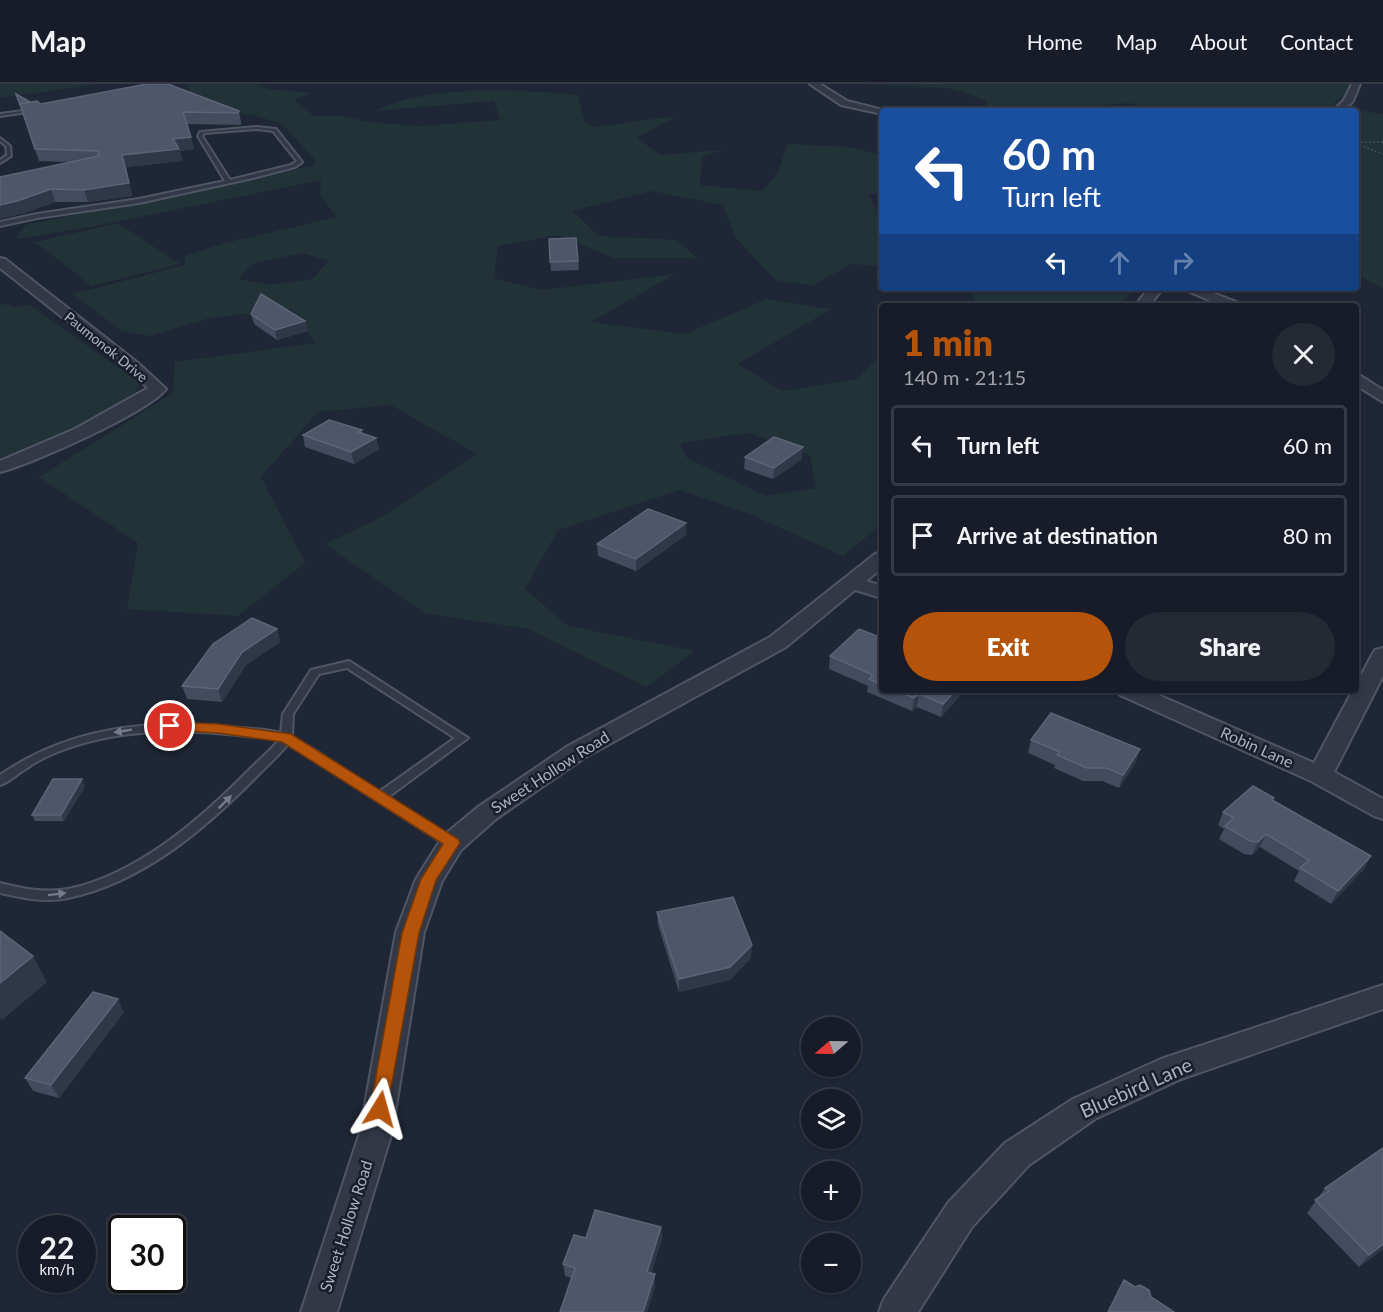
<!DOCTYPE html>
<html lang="en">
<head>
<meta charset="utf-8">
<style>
  :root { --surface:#171c28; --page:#242934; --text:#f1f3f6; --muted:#9ea1a8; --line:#363a45; --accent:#b45309 }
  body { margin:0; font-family:Lato,sans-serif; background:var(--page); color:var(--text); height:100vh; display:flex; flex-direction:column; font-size:22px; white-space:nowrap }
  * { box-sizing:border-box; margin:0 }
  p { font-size:20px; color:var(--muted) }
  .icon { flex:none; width:33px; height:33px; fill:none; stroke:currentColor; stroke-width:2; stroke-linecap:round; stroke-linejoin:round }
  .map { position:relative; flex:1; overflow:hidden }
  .panel { position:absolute; left:879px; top:219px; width:480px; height:390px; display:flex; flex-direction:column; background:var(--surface); border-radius:6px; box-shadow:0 2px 4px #0004,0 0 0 2px var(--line) }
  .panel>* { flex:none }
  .hud { position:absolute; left:879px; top:24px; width:480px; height:183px; border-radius:6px; box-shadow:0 2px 4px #0004,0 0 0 2px var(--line); background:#1a4fa0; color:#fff; overflow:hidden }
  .needle { width:39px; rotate:250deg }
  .fabs { position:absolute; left:801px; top:933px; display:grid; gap:12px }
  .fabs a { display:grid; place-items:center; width:60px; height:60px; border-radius:50%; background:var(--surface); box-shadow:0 2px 4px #0004,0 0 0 2px var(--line); font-size:30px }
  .speed { position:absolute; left:18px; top:1131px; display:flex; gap:12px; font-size:30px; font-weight:700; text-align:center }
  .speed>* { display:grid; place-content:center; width:78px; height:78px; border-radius:50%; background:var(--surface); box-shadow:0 2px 4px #0004,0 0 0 2px var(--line); line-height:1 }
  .speed small { font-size:15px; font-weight:400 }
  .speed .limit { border:3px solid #111; border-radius:9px; background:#fff; color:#111 }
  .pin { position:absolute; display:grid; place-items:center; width:51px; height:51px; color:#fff; margin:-26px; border:3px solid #fff; border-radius:50%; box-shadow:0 2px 6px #0007 }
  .me { position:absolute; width:66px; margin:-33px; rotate:8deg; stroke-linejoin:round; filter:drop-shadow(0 0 4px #0008) }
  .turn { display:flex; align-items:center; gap:21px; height:126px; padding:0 24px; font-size:27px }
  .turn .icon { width:78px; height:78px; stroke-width:2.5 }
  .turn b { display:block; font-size:42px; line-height:51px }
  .lanes { display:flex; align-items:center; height:57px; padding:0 24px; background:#0003; justify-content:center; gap:30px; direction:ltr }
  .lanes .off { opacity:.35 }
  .round { display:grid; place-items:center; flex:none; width:63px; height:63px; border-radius:32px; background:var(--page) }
  .head { display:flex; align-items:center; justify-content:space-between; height:102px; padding:0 24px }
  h1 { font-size:36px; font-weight:800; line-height:45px; color:var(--accent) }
  .action { display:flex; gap:12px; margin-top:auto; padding:12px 24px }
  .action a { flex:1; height:69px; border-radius:36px; background:var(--accent); color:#fff; font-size:24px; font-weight:800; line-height:69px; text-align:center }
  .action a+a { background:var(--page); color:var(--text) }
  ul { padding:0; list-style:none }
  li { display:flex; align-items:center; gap:18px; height:81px; margin:0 12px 9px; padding:0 12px; border:3px solid var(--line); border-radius:6px }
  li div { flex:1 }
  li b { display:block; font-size:22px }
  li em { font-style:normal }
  header { display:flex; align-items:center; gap:36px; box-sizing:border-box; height:84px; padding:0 30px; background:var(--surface); border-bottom:2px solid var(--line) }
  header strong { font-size:28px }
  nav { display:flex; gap:33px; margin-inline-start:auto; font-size:21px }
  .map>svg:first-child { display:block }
  .green { fill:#223337; fill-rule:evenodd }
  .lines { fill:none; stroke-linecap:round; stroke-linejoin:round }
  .lane-casing { stroke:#505564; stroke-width:4 }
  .street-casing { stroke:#505564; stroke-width:4 }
  .path { stroke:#3e4f54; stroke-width:1.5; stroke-dasharray:2 2; stroke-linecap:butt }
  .lane { fill:#323846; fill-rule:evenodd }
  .street { fill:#323846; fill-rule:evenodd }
  .wall { fill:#434b5e }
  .shaded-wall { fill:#303749 }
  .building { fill:#4e5669; stroke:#5d6477; stroke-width:1.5 }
  .oneway { fill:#757b8b }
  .route { fill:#b45309; stroke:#753606; stroke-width:1.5 }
  .labels { text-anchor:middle; stroke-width:5; stroke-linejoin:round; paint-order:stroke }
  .far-street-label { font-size:14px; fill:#acb2c3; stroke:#181e2a }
  .street-label { font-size:16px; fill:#acb2c3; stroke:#181e2a }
  .near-street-label { font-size:20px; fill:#acb2c3; stroke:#181e2a }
</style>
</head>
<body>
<header>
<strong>Map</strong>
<nav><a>Home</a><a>Map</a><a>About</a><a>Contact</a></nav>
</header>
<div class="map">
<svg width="1383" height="1228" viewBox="0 0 1383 1228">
  <rect width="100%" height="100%" fill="#1f2635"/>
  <path class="green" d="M0,0H99L0,14Z
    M188,0H257L269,5L310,9L294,16L314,32H341L369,38L422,42L500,36L494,17L375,27C429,0 517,5 578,11L584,36L593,43L677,32L637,54L660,71L723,66L702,73L700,101L762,107L777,90L788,60L850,63L882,71V108L869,111L876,126L882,127V182L851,180L812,202L775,196L736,154L723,121L651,107L572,127L599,152L677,156L697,174H614L557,151L498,162L494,194L542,206L675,190L591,238L685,250L767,215L831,225L738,280L782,307L857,295L882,270V440L843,472L750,430L680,406L558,446L525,505L568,542L695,567L647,603L528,545L425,529L325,460L380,434L477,370L391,321L318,328L261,393L305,479L238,532L127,525L138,459L39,393L173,309L175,278L316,259L291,225L209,234L150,252L121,247L73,210L185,181V172L225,159L337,133L320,112L321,96L90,143L16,155L25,141L313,82L315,76L282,40L252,31L193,24ZM302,169L329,177L312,195L271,201L239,195L251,180ZM749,349L810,371L816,404L766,412L687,374L680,359Z
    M859,0H1355L1326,27L1162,26L1129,19L1061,25L1067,27H987L986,16L949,4Z
    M1355,26L1383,30V204L1356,190Z
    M118,139L180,180L92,202L35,158Z
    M968,204H1136L1118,222H953L975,216Z
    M7,220L14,223L30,221L140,299C130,330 31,363 0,375V221Z"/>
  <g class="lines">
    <g class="lane-casing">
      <path id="lane" d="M37,25L35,27L0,32V30Z
        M257,43L276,45L302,78L295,83L253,94L139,119L37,134L0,142V138L37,130L139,115L225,97L198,52L200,48ZM257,45L273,47L297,77L291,81L230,96L202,52L204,49Z
        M0,54L10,62L11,72L0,79V76L7,71L6,62L0,57Z
        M349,577L468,654L387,714L456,756L458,759L456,762H448L288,660C279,671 269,680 259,690C206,744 144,798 68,814C45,819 23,814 0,809V799C23,805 44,809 68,805C137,791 202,734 250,685C260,675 270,667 279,656C265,653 251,653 238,651C178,645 117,645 60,667C49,671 37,677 27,684C18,689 10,698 0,701V691C70,643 148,635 231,643C247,645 265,645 281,649L283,630L311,586ZM347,584L455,654L379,708L313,665L292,653L293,630L319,590Z"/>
    </g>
    <g class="street-casing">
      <path id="street" d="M810,0H820L847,17L887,27H882V30L841,21Z
        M1352,0H1360L1353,17L1343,27H1333L1344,16Z
        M0,174L5,175L138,279L166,305C147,329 32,380 0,388V377L75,345L148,304L128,285L0,184Z
        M1149,204H1163L1149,222H1135Z
        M1181,204H1200L1239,219L1241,222H1222Z
        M1356,289L1383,306V318L1356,301Z
        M882,468V484L866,497L882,502V514L855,506L786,563L584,674L496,735L461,766L442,797L424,848L392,1048L337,1228H301L360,1048L396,848L416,795L443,752L478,723L568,662L770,553L875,470Z
        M1383,564V592L1334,688L1383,715V735L1374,732L1311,697L1120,611L1117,606H1147L1314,679L1353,606H1356V601L1372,571L1375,566Z
        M1383,901V925L1181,995L1095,1035L1029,1081L972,1143L918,1228H879L884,1215L948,1119L1005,1059L1073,1015L1161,975Z"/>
    </g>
    <path class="path" d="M1357,58H1383
      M1356,60L1383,70"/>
    <use href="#lane" class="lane"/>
    <use href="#street" class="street"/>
  </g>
  <path class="wall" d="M16,10L30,18L41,20L239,27L241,38V41L187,40L194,65L180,67L182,77L126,83L132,112L88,118H55L22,130L72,78L39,77Z
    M576,154L579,186L551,187L549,155Z
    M251,230L305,237L308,247L277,256L254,240Z
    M362,346V349L376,354L379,365L354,380L305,363L303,351Z
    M745,373L802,375L773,395L744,385Z
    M686,451L636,487L598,472L597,460Z
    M277,545L280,558L246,581L222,618L187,615L182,602Z
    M882,554V606H965L941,633L917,623L912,627L867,608L868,602L829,585L830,572Z
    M1031,656L1136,678L1119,704L1102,697H1083L1054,684L1055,681L1028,669Z
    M85,702L64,737H35L32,731Z
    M1273,717L1371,772L1364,785L1331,820L1294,797L1299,787L1260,763L1252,771L1244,770L1219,755L1224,745L1218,741L1223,728Z
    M657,828L751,874L730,896L679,908L658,841Z
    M124,928L59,1014L33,1007L25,994Z
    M1383,1064V1165L1359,1183L1307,1129L1325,1104Z
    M661,1143L662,1155L651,1189L655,1190V1202L647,1228H560L571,1194L565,1192L563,1180L586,1154Z"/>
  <path class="shaded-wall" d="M191,53L194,65L180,67L182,77L126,83L132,112L88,118L84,106L122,71L173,55Z
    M51,105L55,118L22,130L0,135V121Z
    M305,237L308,247L277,256L275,246Z
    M376,354L379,365L354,380L351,368Z
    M803,363L802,375L773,395L774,384Z
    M686,439V451L636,487V475Z
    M277,545L280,558L246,581L222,618L218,605L242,568Z
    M956,606H965L941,633L943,620Z
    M919,610L917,623L912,627L914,614Z
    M1140,665L1136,678L1119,704L1123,691Z
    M82,695L85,702L64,737L61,731Z
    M1266,750L1260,763L1252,771L1258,758Z
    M1371,772L1364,785L1331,820L1338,807Z
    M752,861L751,874L730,896L679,908V895Z
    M33,872L47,898L2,936L0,933V899Z
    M118,915L124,928L59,1014L51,1001Z
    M661,1143L662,1155L648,1200L647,1188Z
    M1383,1160V1165L1359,1183L1369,1171Z
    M655,1190V1202L647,1228H643Z"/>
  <path class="building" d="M147,0H168L239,27L238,29L183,28L191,53L173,55L179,65L122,71L129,99L84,106L51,105L17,117L0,121V93L99,72L98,67L35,65L20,20L37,17L41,20Z
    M16,10L30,18L20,20V21Z
    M1173,26H1215L1216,27H1174Z
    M576,154L578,177L550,178L549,155Z
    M261,210L305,237L275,246L251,230Z
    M329,336L362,346L358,348L376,354L351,368L303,351Z
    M774,353L803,363L774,384L745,373Z
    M648,425L686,439L636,475L597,460Z
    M252,534L277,545L242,568L218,605L182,602L213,560Z
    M859,545L882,554V601L869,595L873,591L830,572Z
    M895,606H956L943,620L919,610L914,614Z
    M1051,629L1140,665L1123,691L1106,684H1087L1057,671L1060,668L1031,656Z
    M53,695H82L61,731H32Z
    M1253,702L1274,714L1272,716L1371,772L1338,807L1300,784L1309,776L1266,750L1258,758L1250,757L1225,742L1234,734L1223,728Z
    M733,813L752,861L730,883L679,895L657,828Z
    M0,847L33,872L0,899Z
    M93,908L118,915L51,1001L25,994Z
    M1383,1064V1160L1369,1171L1315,1116L1329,1107L1325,1104Z
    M595,1126L661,1143L647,1188L655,1190L643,1228H560L575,1184L563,1180L574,1151L586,1154Z
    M1124,1196L1135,1203L1140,1201L1149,1206L1151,1213L1174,1228H1108Z"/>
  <defs><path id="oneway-solid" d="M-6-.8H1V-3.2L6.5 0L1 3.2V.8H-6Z" transform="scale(1.5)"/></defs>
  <g class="oneway">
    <use href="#oneway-solid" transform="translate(123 647) rotate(171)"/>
    <use href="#oneway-solid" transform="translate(225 718) rotate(-45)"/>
    <use href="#oneway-solid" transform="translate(57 810) rotate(-7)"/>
  </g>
  <path class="route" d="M170,638L218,640L291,650L458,755L460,759L436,796L419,849L386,1032L380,1034L373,1032L370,1025L402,849L421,795L443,760L282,658L218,649L165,646L163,642Z"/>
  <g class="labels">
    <g class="far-street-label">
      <text transform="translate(106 263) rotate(39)" y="5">Paumonok Drive</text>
    </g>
    <g class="street-label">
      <text transform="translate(1257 663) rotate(24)" y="6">Robin Lane</text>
      <text transform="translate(550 688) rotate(-33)" y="6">Sweet Hollow Road</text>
      <text transform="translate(346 1142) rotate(-72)" y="6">Sweet Hollow Road</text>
    </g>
    <g class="near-street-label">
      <text transform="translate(1136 1004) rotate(-24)" y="7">Bluebird Lane</text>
    </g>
  </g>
</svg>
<div class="fabs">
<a><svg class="needle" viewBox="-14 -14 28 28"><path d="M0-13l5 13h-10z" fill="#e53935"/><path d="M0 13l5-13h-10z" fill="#9ea1a8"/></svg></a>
<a><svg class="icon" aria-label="layers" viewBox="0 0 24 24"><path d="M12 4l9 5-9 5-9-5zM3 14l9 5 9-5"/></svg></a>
<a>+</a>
<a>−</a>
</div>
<div class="speed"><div>22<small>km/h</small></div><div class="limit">30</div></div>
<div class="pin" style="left:170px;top:642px;background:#d93025"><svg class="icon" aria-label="arrive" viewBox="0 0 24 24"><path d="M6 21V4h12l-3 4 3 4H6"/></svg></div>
<svg class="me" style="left:380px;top:1025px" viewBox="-20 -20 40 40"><path d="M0-17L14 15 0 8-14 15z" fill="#b45309" stroke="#fff" stroke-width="4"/></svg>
<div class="hud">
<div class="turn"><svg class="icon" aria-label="left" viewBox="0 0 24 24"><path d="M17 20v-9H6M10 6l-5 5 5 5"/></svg><div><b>60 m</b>Turn left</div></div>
<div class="lanes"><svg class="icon" aria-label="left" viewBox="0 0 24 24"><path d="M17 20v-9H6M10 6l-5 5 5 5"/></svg><svg class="icon off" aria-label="ahead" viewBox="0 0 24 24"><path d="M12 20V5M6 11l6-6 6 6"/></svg><svg class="icon off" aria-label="right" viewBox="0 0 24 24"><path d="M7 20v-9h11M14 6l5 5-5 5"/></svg></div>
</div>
<section class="panel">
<div class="head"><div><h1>1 min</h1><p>140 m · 21:15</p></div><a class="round"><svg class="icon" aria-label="close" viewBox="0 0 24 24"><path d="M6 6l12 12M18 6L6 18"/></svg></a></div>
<ul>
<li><svg class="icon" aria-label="left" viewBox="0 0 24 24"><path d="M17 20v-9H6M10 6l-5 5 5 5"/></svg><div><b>Turn left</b></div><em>60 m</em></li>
<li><svg class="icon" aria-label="arrive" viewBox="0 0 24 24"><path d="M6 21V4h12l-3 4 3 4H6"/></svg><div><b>Arrive at destination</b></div><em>80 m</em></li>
</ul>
<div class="action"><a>Exit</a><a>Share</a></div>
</section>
</div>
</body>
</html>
